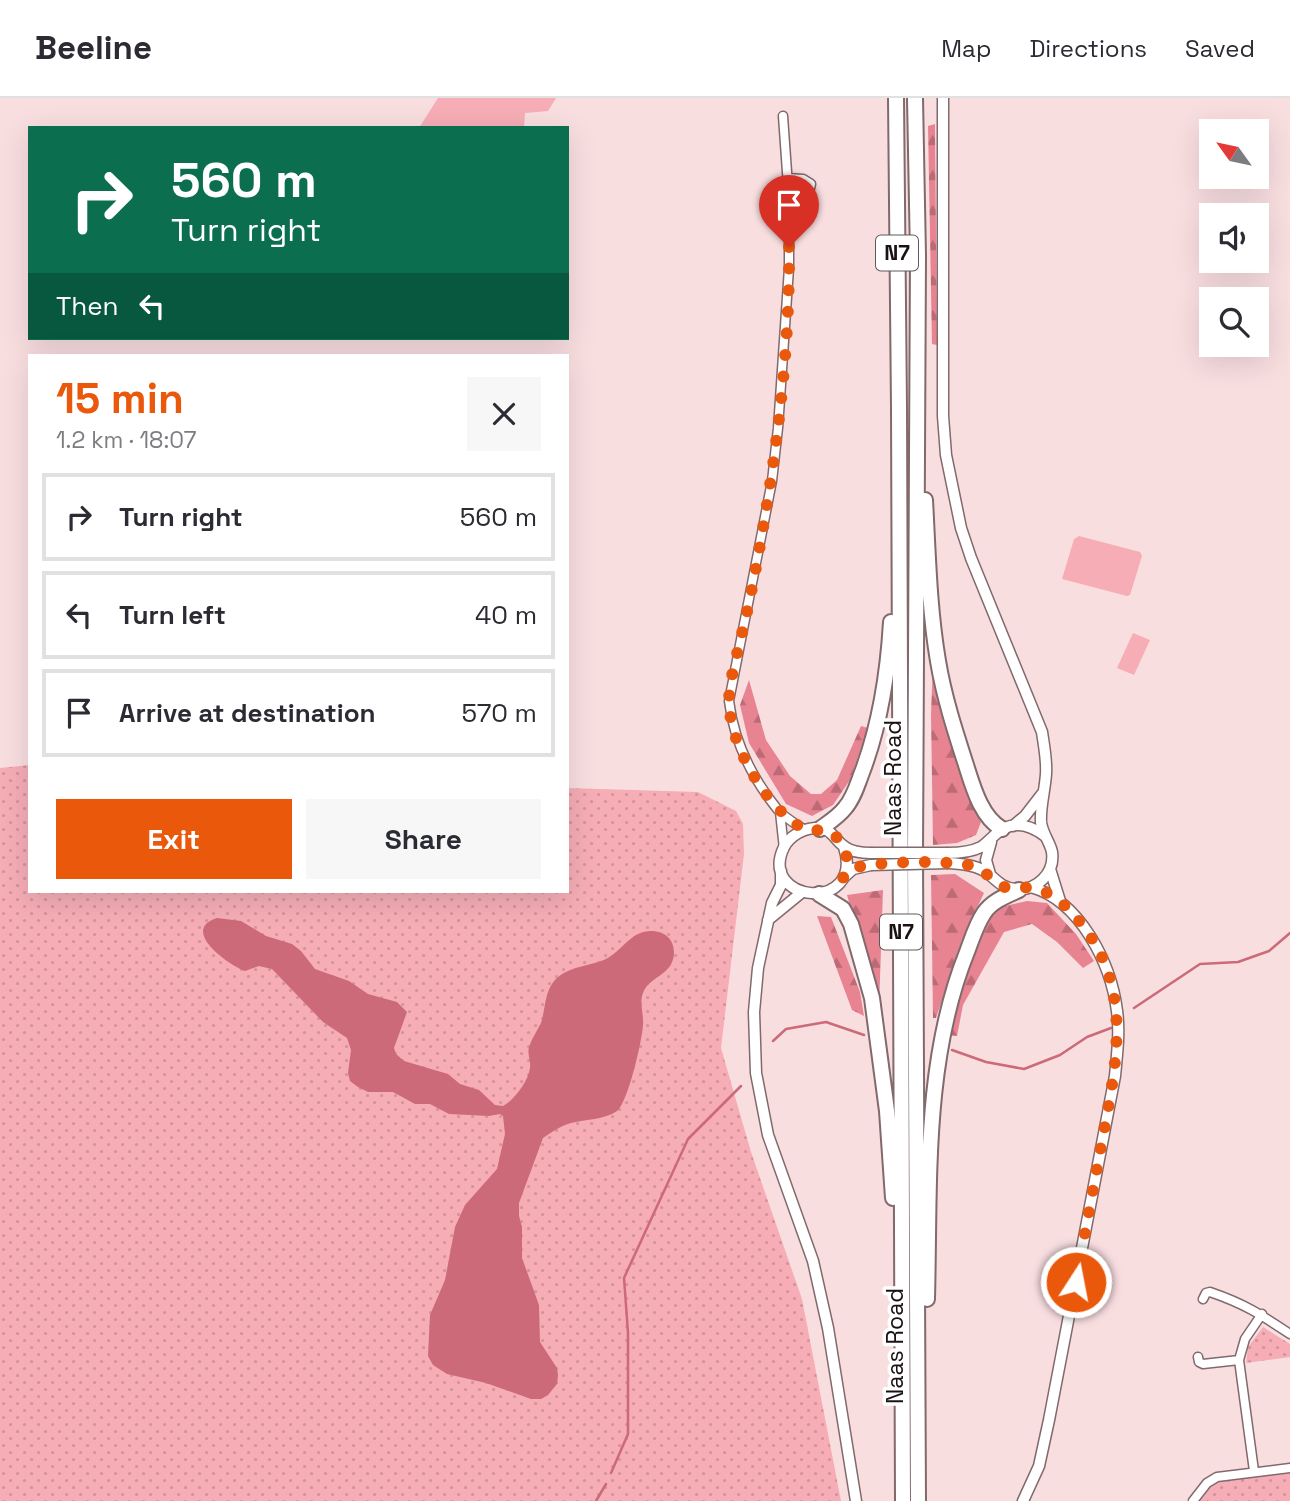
<!DOCTYPE html>
<html lang="en">
<head>
<meta charset="utf-8">
<style>
  :root { --surface:#fff; --page:#f7f7f7; --text:#2b2b33; --muted:#7c7c81; --line:#e1e1e2; --accent:#ea580c }
  body { margin:0; font-family:"Space Grotesk",sans-serif; background:var(--page); color:var(--text); height:100vh; display:flex; flex-direction:column; font-size:26px; white-space:nowrap }
  * { box-sizing:border-box; margin:0 }
  p { font-size:23px; color:var(--muted) }
  .icon { flex:none; width:38px; height:38px; fill:none; stroke:currentColor; stroke-width:2; stroke-linecap:round; stroke-linejoin:round }
  .map { position:relative; flex:1; overflow:hidden }
  .drawer { position:absolute; left:28px; top:256px; width:541px; height:539px; display:flex; flex-direction:column; background:var(--surface); border-radius:0px; box-shadow:0 7px 28px #0002 }
  .drawer>* { flex:none }
  .hud { position:absolute; left:28px; top:28px; width:541px; height:214px; border-radius:0px; box-shadow:0 7px 28px #0002; background:#0b6e4f; color:#fff; overflow:hidden }
  .needle { width:46px; rotate:303deg }
  .buttons { position:absolute; left:1199px; top:21px; display:grid; gap:14px }
  .buttons a { display:grid; place-items:center; width:70px; height:70px; border-radius:0px; background:var(--surface); box-shadow:0 7px 28px #0002; font-size:35px }
  .pin { position:absolute; display:grid; place-items:center; width:60px; height:60px; color:#fff; margin:-72px -30px; border-radius:50% 50% 50% 0; rotate:-45deg; box-shadow:0 0 7px #0007 }
  .pin .icon { rotate:45deg }
  .me { position:absolute; width:77px; margin:-38px; rotate:11deg; stroke-linejoin:round; filter:drop-shadow(0 0 5px #0008) }
  .turn { display:flex; align-items:center; gap:24px; height:147px; padding:0 28px; font-size:32px }
  .turn .icon { width:91px; height:91px; stroke-width:2.5 }
  .turn b { display:block; font-size:49px; line-height:60px }
  .then { display:flex; align-items:center; height:66px; padding:0 28px; background:#0003; gap:14px; font-size:26px }
  .round { display:grid; place-items:center; flex:none; width:74px; height:74px; border-radius:0px; background:var(--page) }
  .headline { display:flex; align-items:center; justify-content:space-between; height:119px; padding:0 28px }
  h1 { font-size:42px; font-weight:600; line-height:52px; color:var(--accent) }
  .button { display:flex; gap:14px; margin-top:auto; padding:14px 28px }
  .button a { flex:1; height:80px; border-radius:0px; background:var(--accent); color:#fff; font-size:28px; font-weight:600; line-height:80px; text-align:center }
  .button a+a { background:var(--page); color:var(--text) }
  ul { padding:0; list-style:none }
  li { display:flex; align-items:center; gap:21px; height:88px; margin:0 14px 10px; padding:0 14px; border:4px solid var(--line); border-radius:0px }
  li div { flex:1 }
  li b { display:block; font-size:26px }
  li em { font-style:normal }
  header { display:flex; align-items:center; gap:42px; box-sizing:border-box; height:98px; padding:0 35px; background:var(--surface); border-bottom:2px solid var(--line) }
  header strong { font-size:33px }
  nav { display:flex; gap:38px; margin-inline-start:auto; font-size:24px }
  .map>svg:first-child { display:block }
  .grass { fill:url(#grass-dots) }
  .forest { fill:url(#forest-firs) }
  .park { fill:#f6adb6 }
  .water { fill:#cc6a79 }
  .lines { fill:none; stroke-linecap:round; stroke-linejoin:round }
  .stream { stroke:#cc6a79; stroke-width:2.5 }
  .minor-casing { stroke:#81696c; stroke-width:11 }
  .tertiary-casing { stroke:#81696c; stroke-width:13 }
  .trunk-casing { stroke:#81696c; stroke-width:18 }
  .minor { stroke:#fff; stroke-width:8 }
  .tertiary { stroke:#fff; stroke-width:10 }
  .trunk { stroke:#fff; stroke-width:14 }
  .tertiary-bridge-casing { stroke:#81696c; stroke-width:13; stroke-linecap:butt }
  .tertiary-bridge { stroke:#fff; stroke-width:10 }
  .route { stroke:#ea580c; stroke-width:12; stroke-dasharray:0 21.6 }
  .labels { text-anchor:middle; stroke-width:7; stroke-linejoin:round; paint-order:stroke }
  .shield { fill:#fff; stroke:#5f5859; stroke-width:2 }
  .shield-label { font-size:21px; font-weight:bold; fill:#1a1112 }
  .street-label { font-size:23px; fill:#1a1112; stroke:#fff }
</style>
</head>
<body>
<header>
<strong>Beeline</strong>
<nav><a>Map</a><a>Directions</a><a>Saved</a></nav>
</header>
<div class="map">
<svg width="1290" height="1403" viewBox="0 0 1290 1403">
  <defs>
    <pattern id="grass-dots" width="8" height="8" patternUnits="userSpaceOnUse" patternTransform="scale(1.75)"><rect width="8" height="8" fill="#f6adb6"/><path d="M2 2h.1M6 6h.1" fill="none" stroke="#d2949b" stroke-width="1.8" stroke-linecap="round"/></pattern>
    <pattern id="forest-firs" width="22" height="20" patternUnits="userSpaceOnUse" patternTransform="scale(1.75)"><rect width="22" height="20" fill="#e88392"/><path d="M5 1l3.5 6h-7zM16 11l3.5 6h-7z" fill="#bb6a76"/></pattern>
  </defs>
  <rect width="100%" height="100%" fill="#f9dee0"/>
  <path class="grass" d="M30,667V793H567V690L698,694L736,713L743,726L744,756L721,950L751,1054L802,1201L841,1403H0V670Z
    M1263,1229L1290,1246V1259L1246,1265L1248,1249Z
    M1290,1374V1403H1198L1212,1385L1220,1382Z"/>
  <path class="forest" d="M935,26L937,247L932,246L928,28Z
    M933,565L965,688L981,724L976,737L957,745L933,747L931,616Z
    M749,582L766,642L790,678L811,696H821L837,682L861,628L868,630L850,682L833,707L812,718L786,706L749,645L740,607Z
    M955,776L984,795L962,842L936,920H933L931,777Z
    M883,792L879,910L847,797Z
    M1027,803L1047,805L1076,836L1094,863L1083,870L1057,844L1032,826L1004,834L963,907L957,938L947,937L968,861L992,811Z
    M817,818L831,819L860,894L864,918L852,912Z"/>
  <path class="park" d="M438,0H556L548,13L525,15L524,30H419Z
    M1079,438L1140,454L1142,458L1130,497L1127,498L1062,481L1074,441Z
    M1133,535L1150,542L1134,577L1117,570Z"/>
  <path class="water" d="M217,820L241,823L266,838L292,846L301,853L315,871L349,883L368,896L397,904L407,914L394,950L396,956L404,963L448,976L460,986L479,992L495,1007L503,1008C514,1002 528,984 530,970C531,963 527,956 529,949C532,940 537,933 541,925C546,910 544,892 557,880C570,868 591,868 606,861C623,852 630,834 650,833C664,833 674,840 674,855C673,878 650,877 643,895C639,905 644,917 643,927C642,943 628,1004 617,1013C604,1022 586,1021 571,1025C560,1028 552,1034 543,1040L519,1105V1118L522,1129V1160L539,1207L540,1244L557,1270L558,1277L557,1286L548,1297L541,1301H531L486,1285L447,1276L433,1267L428,1258L430,1217L445,1182L455,1129L465,1107L497,1071L505,1036L503,1018L500,1016L489,1018L449,1016L430,1006H415L393,994H368L358,989L350,983L348,975L351,952L347,940L323,924L272,871L259,868L245,873C229,867 179,832 217,820Z"/>
  <g class="lines">
    <path class="stream" d="M1134,910L1200,866L1238,864L1269,853L1290,835
      M773,943L786,931L826,924L864,937
      M952,952L986,964L1024,971L1060,957L1087,939L1111,930
      M611,1375L628,1336V1235L624,1180L688,1041L741,988
      M596,1403L606,1386"/>
    <g class="minor-casing">
      <path id="minor" d="M783,18L789,102V170L778,330L772,383L729,603C734,644 752,680 778,712C785,720 796,726 805,732
        M787,80L803,81L811,86C809,100 801,103 789,107
        M780,714L784,751
        M1203,1201L1206,1195L1210,1194C1245,1206 1260,1216 1290,1236
        M1198,1259L1199,1264L1203,1266L1239,1262
        M1254,1373L1239,1262L1245,1241L1262,1216
        M1193,1403L1207,1385L1217,1379L1290,1370"/>
    </g>
    <g class="tertiary-casing">
      <path id="tertiary" d="M943,0V318L946,357L961,430L971,460L1042,634C1044,648 1047,662 1046,676C1045,692 1040,709 1041,724C1042,735 1050,744 1052,754C1055,775 1037,793 1016,791C1003,790 998,784 989,776C978,767 962,766 948,765
        M1013,728L1025,718L1042,696
        M844,749C865,816 757,805 784,749C790,738 802,731 815,730C833,730 833,741 845,749C852,754 863,755 871,755
        M948,755C960,755 971,754 981,749C989,744 995,735 1003,731C1017,723 1033,729 1045,738
        M1050,771L1060,803
        M781,773V787L772,805L758,870L754,914L756,975L768,1037L813,1163L828,1230L856,1403
        M990,776L986,762L991,744
        M843,780L853,771L871,767
        M768,822L801,795
        M1023,1403L1039,1368L1049,1322L1115,978C1117,956 1120,935 1117,913C1111,865 1080,803 1031,789"/>
    </g>
    <g class="trunk-casing">
      <path id="trunk" d="M896,0L899,310L903,1403
        M915,0L918,158L915,758L918,1403
        M925,402C928,456 929,510 938,563C944,599 955,633 966,667C973,689 981,719 1002,731
        M820,731C828,725 838,719 845,710C853,701 857,688 861,677C880,628 888,576 891,524
        M819,796L843,811L851,826L872,900L887,1013L893,1100
        M927,1201C930,1086 923,963 967,854C972,841 976,827 984,815C992,803 1006,798 1019,792"/>
    </g>
    <use href="#minor" class="minor"/>
    <use href="#tertiary" class="tertiary"/>
    <use href="#trunk" class="trunk"/>
    <g class="tertiary-bridge-casing">
      <path id="tertiary-bridge" d="M871,755H948
        M871,767L948,765"/>
    </g>
    <use href="#tertiary-bridge" class="tertiary-bridge"/>
  </g>
  <g class="lines">
    <path class="route" d="M789,149C790,255 776,360 757,464C752,492 746,520 739,547C735,565 729,585 729,604C730,646 762,702 796,726C799,728 801,731 805,732C818,735 825,726 838,741C849,752 848,766 843,780C847,777 851,772 855,770C875,763 951,762 972,768C985,772 991,782 1002,788C1014,793 1022,788 1033,790C1042,791 1055,799 1061,804C1138,875 1118,958 1101,1048C1093,1093 1084,1139 1076,1184"/>
  </g>
  <g class="labels">
    <g class="shield">
      <rect x="876" y="137.5" width="42" height="35" rx="5"/>
      <rect x="880" y="816.5" width="42" height="35" rx="5"/>
    </g>
    <g class="shield-label">
      <text x="897" y="162">N7</text>
      <text x="901" y="841">N7</text>
    </g>
    <g class="street-label">
      <text transform="translate(893 680) rotate(-90)" y="8">Naas Road</text>
      <text transform="translate(895 1248) rotate(-90)" y="8">Naas Road</text>
    </g>
  </g>
</svg>
<div class="buttons">
<a><svg class="needle" viewBox="-14 -14 28 28"><path d="M0-13l5 13h-10z" fill="#e53935"/><path d="M0 13l5-13h-10z" fill="#7c7c81"/></svg></a>
<a><svg class="icon" aria-label="sound" viewBox="0 0 24 24"><path d="M4 9h4l5-4v14l-5-4H4zM17 9q2 3 0 6"/></svg></a>
<a><svg class="icon" aria-label="search" viewBox="0 0 24 24"><circle cx="10" cy="10" r="6"/><path d="M15 15l6 6"/></svg></a>
</div>
<div class="pin" style="left:789px;top:149px;background:#d93025"><svg class="icon" aria-label="arrive" viewBox="0 0 24 24"><path d="M6 21V4h12l-3 4 3 4H6"/></svg></div>
<svg class="me" style="left:1076px;top:1184px" viewBox="-20 -20 40 40"><circle r="17" fill="#ea580c" stroke="#fff" stroke-width="3"/><path d="M0-11L8 9 0 5-8 9z" fill="#fff"/></svg>
<div class="hud">
<div class="turn"><svg class="icon" aria-label="right" viewBox="0 0 24 24"><path d="M7 20v-9h11M14 6l5 5-5 5"/></svg><div><b>560 m</b>Turn right</div></div>
<div class="then">Then<svg class="icon" aria-label="left" viewBox="0 0 24 24"><path d="M17 20v-9H6M10 6l-5 5 5 5"/></svg></div>
</div>
<section class="drawer">
<div class="headline"><div><h1>15 min</h1><p>1.2 km · 18:07</p></div><a class="round"><svg class="icon" aria-label="close" viewBox="0 0 24 24"><path d="M6 6l12 12M18 6L6 18"/></svg></a></div>
<ul>
<li><svg class="icon" aria-label="right" viewBox="0 0 24 24"><path d="M7 20v-9h11M14 6l5 5-5 5"/></svg><div><b>Turn right</b></div><em>560 m</em></li>
<li><svg class="icon" aria-label="left" viewBox="0 0 24 24"><path d="M17 20v-9H6M10 6l-5 5 5 5"/></svg><div><b>Turn left</b></div><em>40 m</em></li>
<li><svg class="icon" aria-label="arrive" viewBox="0 0 24 24"><path d="M6 21V4h12l-3 4 3 4H6"/></svg><div><b>Arrive at destination</b></div><em>570 m</em></li>
</ul>
<div class="button"><a>Exit</a><a>Share</a></div>
</section>
</div>
</body>
</html>
